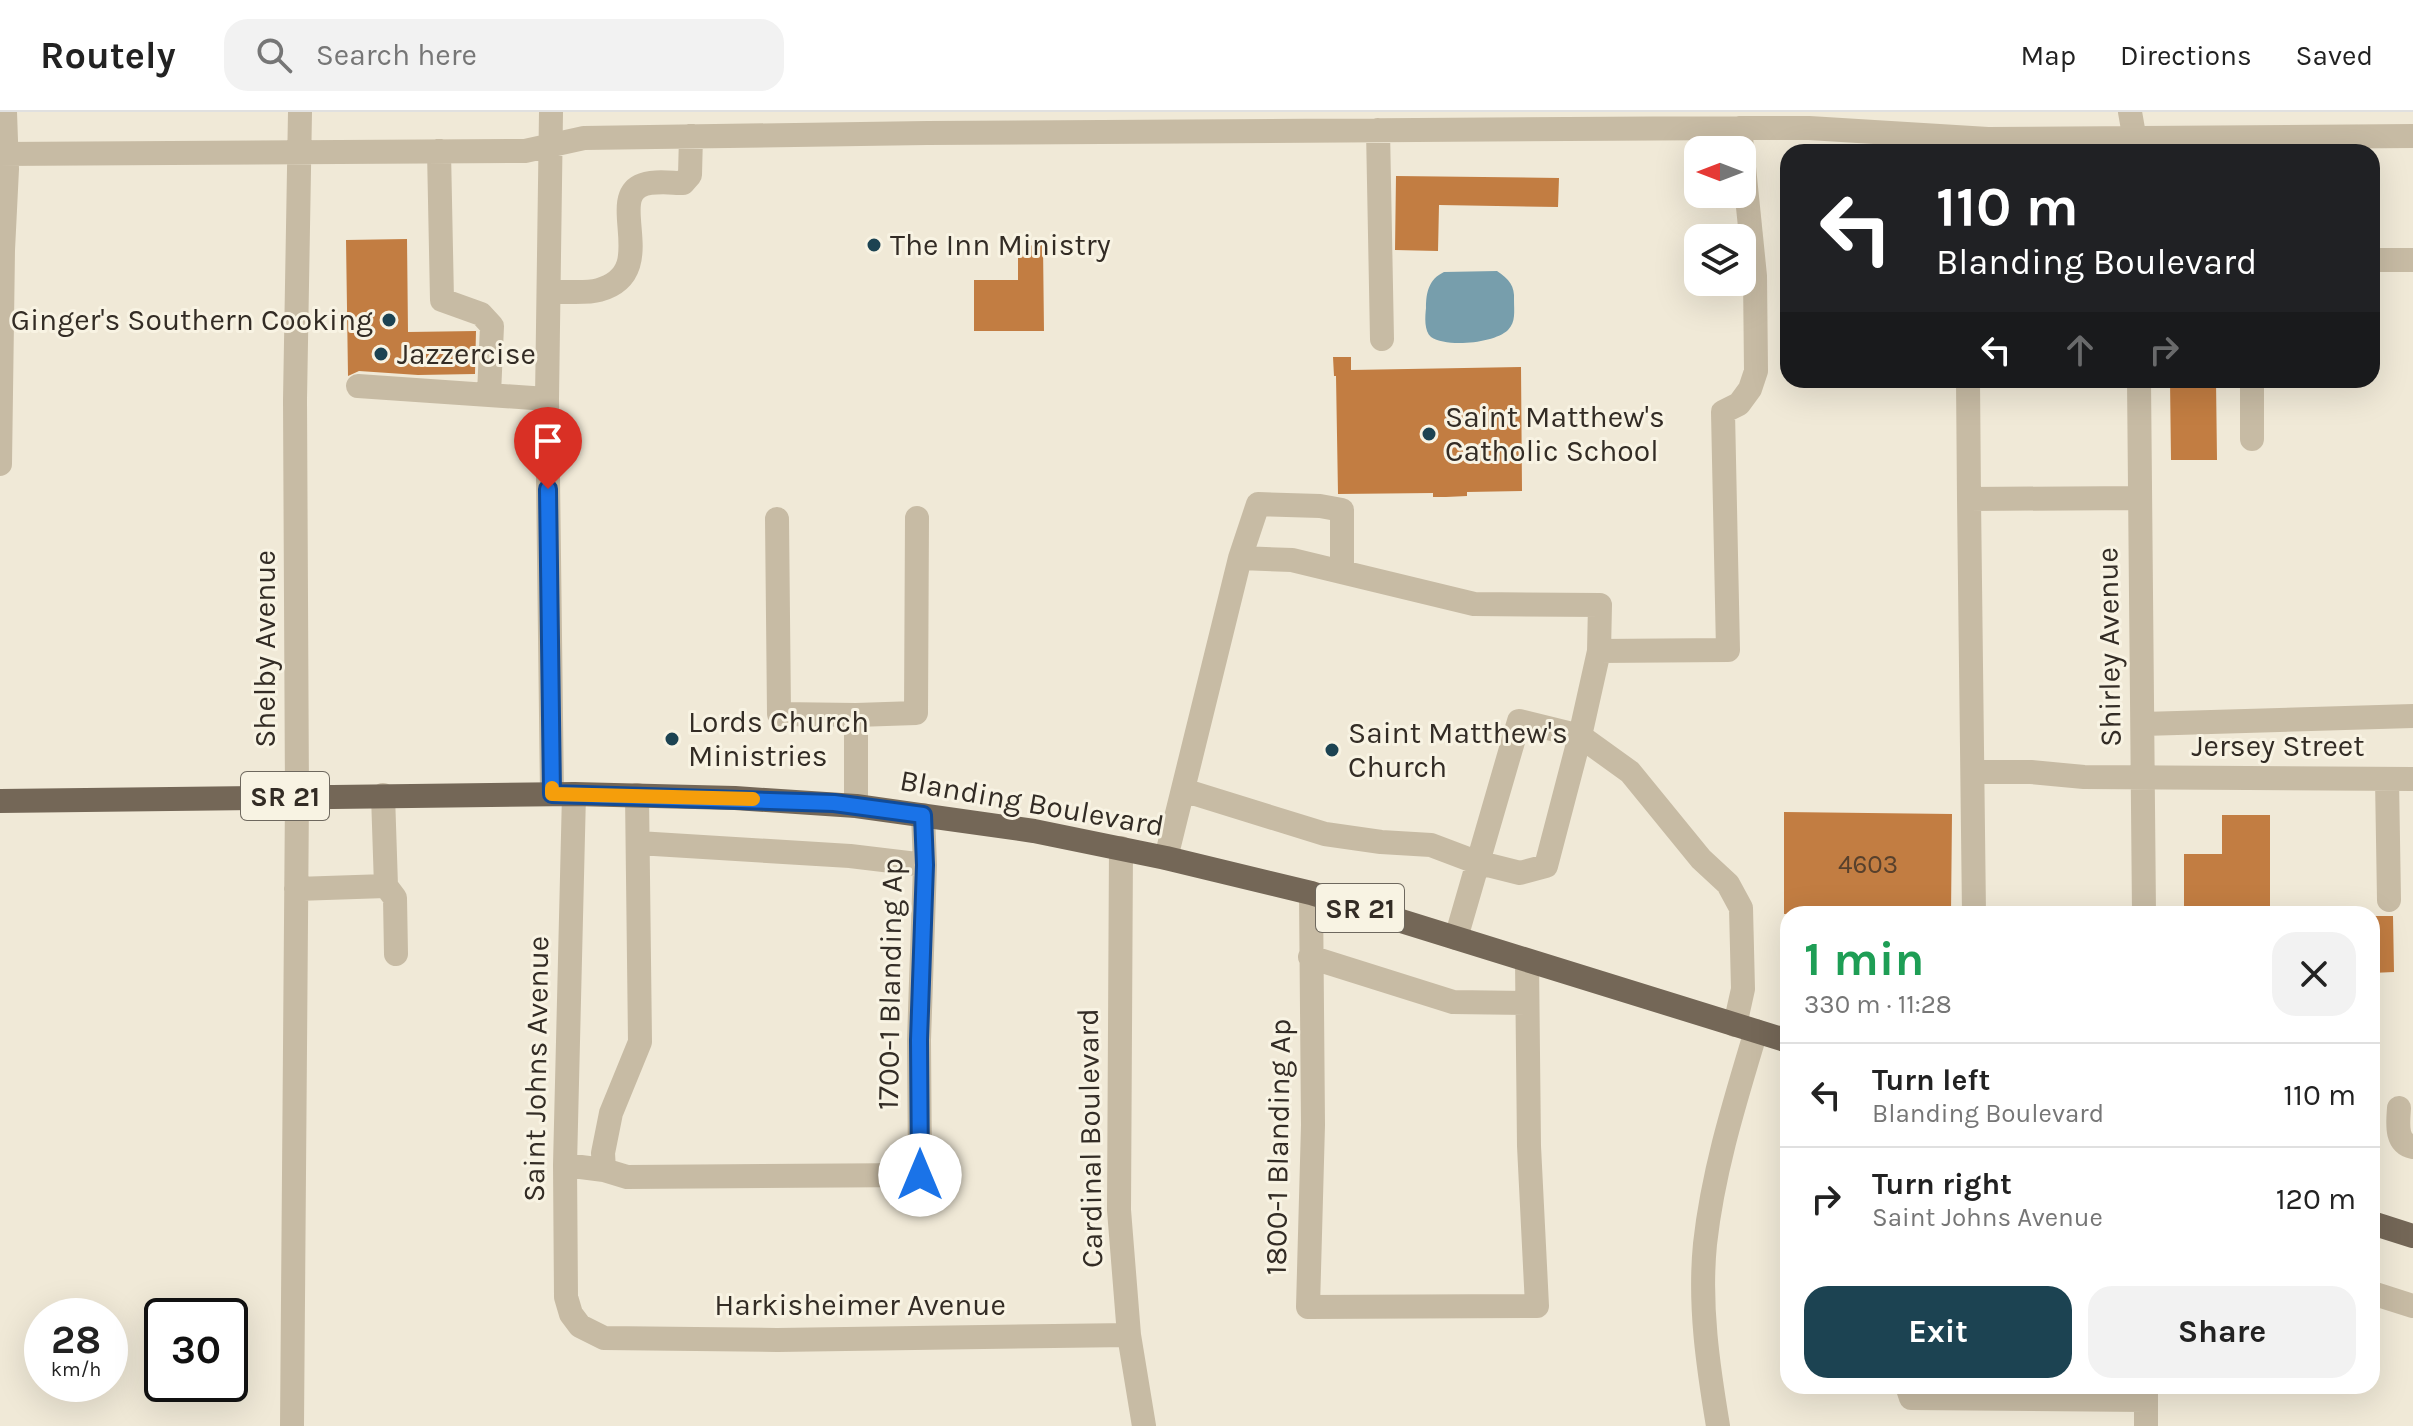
<!DOCTYPE html>
<html lang="en">
<head>
<meta charset="utf-8">
<style>
  :root { --surface:#fff; --page:#f2f2f2; --text:#222; --muted:#767676; --line:#e0e0e0; --accent:#1c4352 }
  body { margin:0; font-family:Karla,sans-serif; background:var(--page); color:var(--text); height:100vh; display:flex; flex-direction:column; font-size:30px; white-space:nowrap }
  * { box-sizing:border-box; margin:0 }
  p { font-size:26px; color:var(--muted) }
  .icon { flex:none; width:44px; height:44px; fill:none; stroke:currentColor; stroke-width:2; stroke-linecap:round; stroke-linejoin:round }
  .map { position:relative; flex:1; overflow:hidden }
  .side { position:absolute; left:1780px; top:794px; width:600px; height:488px; display:flex; flex-direction:column; background:var(--surface); border-radius:24px; box-shadow:0 8px 32px #0002 }
  .side>* { flex:none }
  .banner { position:absolute; left:1780px; top:32px; width:600px; height:244px; border-radius:24px; box-shadow:0 8px 32px #0002; background:#202124; color:#fff; overflow:hidden }
  .needle { width:52px; rotate:270deg }
  .tools { position:absolute; left:1684px; top:24px; display:grid; gap:16px }
  .tools a { display:grid; place-items:center; width:72px; height:72px; border-radius:16px; background:var(--surface); box-shadow:0 8px 32px #0002; font-size:40px }
  .speed { position:absolute; left:24px; top:1186px; display:flex; gap:16px; font-size:40px; font-weight:700; text-align:center }
  .speed>* { display:grid; place-content:center; width:104px; height:104px; border-radius:50%; background:var(--surface); box-shadow:0 8px 32px #0002; line-height:1 }
  .speed small { font-size:20px; font-weight:400 }
  .speed .limit { border:4px solid #111; border-radius:12px; background:#fff; color:#111 }
  .pin { position:absolute; display:grid; place-items:center; width:68px; height:68px; color:#fff; margin:-82px -34px; border-radius:50% 50% 50% 0; rotate:-45deg; box-shadow:0 0 8px #0007 }
  .pin .icon { rotate:45deg }
  .me { position:absolute; width:88px; margin:-44px; rotate:0deg; stroke-linejoin:round; filter:drop-shadow(0 0 6px #0008) }
  .turn { display:flex; align-items:center; gap:28px; height:168px; padding:0 24px; font-size:36px }
  .turn .icon { width:104px; height:104px; stroke-width:2.5 }
  .turn b { display:block; font-size:56px; line-height:68px }
  .lanes { display:flex; align-items:center; height:76px; padding:0 24px; background:#0003; justify-content:center; gap:40px; direction:ltr }
  .lanes .off { opacity:.35 }
  .round { display:grid; place-items:center; flex:none; width:84px; height:84px; border-radius:24px; background:var(--page) }
  .head { display:flex; align-items:center; justify-content:space-between; height:136px; padding:0 24px }
  h1 { font-size:48px; font-weight:700; line-height:60px; color:#1e9e55 }
  .button { display:flex; gap:16px; margin-top:auto; padding:16px 24px }
  .button a { flex:1; height:92px; border-radius:24px; background:var(--accent); color:#fff; font-size:32px; font-weight:700; line-height:92px; text-align:center }
  .button a+a { background:var(--page); color:var(--text) }
  ul { padding:0; list-style:none }
  li { display:flex; align-items:center; gap:24px; height:104px; padding:0 24px; border-top:2px solid var(--line) }
  li div { flex:1 }
  li b { display:block; font-size:30px }
  li em { font-style:normal }
  header { display:flex; align-items:center; gap:48px; box-sizing:border-box; height:112px; padding:0 40px; background:var(--surface); border-bottom:2px solid var(--line) }
  header strong { font-size:38px }
  nav { display:flex; gap:44px; margin-inline-start:auto; font-size:28px }
  .search { width:560px; height:72px; background:var(--page); display:flex; align-items:center; gap:20px; box-sizing:border-box; padding:0 28px; border-radius:24px; color:var(--muted); font-size:30px }
  .map>svg:first-child { display:block }
  .water { fill:#779eac }
  .building { fill:#c27d42 }
  .lines { fill:none; stroke-linecap:round; stroke-linejoin:round }
  .minor { stroke:#c7bba4; stroke-width:24 }
  .major { stroke:#746757; stroke-width:24 }
  .route-casing { stroke:#114b97; stroke-width:20 }
  .route { stroke:#1a73e8; stroke-width:14 }
  .slow { stroke:#f59e0b; stroke-width:14 }
  .poi-dot { fill:#1c4352; stroke:#f8f3e3; stroke-width:3 }
  .labels { text-anchor:middle; stroke-width:6; stroke-linejoin:round; paint-order:stroke }
  .number-label { font-size:26px; fill:#57402c }
  .shield { fill:#f8f3e3; stroke:#6e685e; stroke-width:2 }
  .shield-label { font-size:28px; font-weight:bold; fill:#332c25 }
  .poi-label { font-size:30px; fill:#332c25; stroke:#f8f3e3; text-anchor:start }
  .street-label { font-size:30px; fill:#332c25; stroke:#f8f3e3 }
</style>
</head>
<body>
<header>
<strong>Routely</strong>
<div class="search"><svg class="icon" aria-label="search" viewBox="0 0 24 24"><circle cx="10" cy="10" r="6"/><path d="M15 15l6 6"/></svg>Search here</div>
<nav><a>Map</a><a>Directions</a><a>Saved</a></nav>
</header>
<div class="map">
<svg width="2413" height="1314" viewBox="0 0 2413 1314">
  <rect width="100%" height="100%" fill="#f0e9d7"/>
  <path class="water" d="M1497,159C1509,167 1515,174 1514,188C1514,199 1516,210 1508,218C1495,231 1447,236 1431,225C1424,219 1425,205 1426,196C1426,180 1429,167 1444,160Z"/>
  <path class="building" d="M1396,64L1559,66L1558,95L1439,93L1438,139L1395,138Z
    M407,127L408,220L476,219L475,262L418,263L359,259L348,264L346,128Z
    M1043,133L1044,219H974V168H1018V134Z
    M1333,245H1351V258L1521,255L1522,379L1467,380V384L1446,385H1433V381L1338,382L1336,264H1334Z
    M2170,268H2216L2217,348H2171Z
    M1784,700L1952,702L1951,802H1784Z
    M2222,703H2270V802H2184V742H2222Z
    M2372,804H2393L2394,860L2372,861Z"/>
  <g class="lines">
    <path class="minor" d="M551,0L547,287L552,682
      M2130,0L2137,40
      M1378,18L1382,227
      M439,39L442,188L481,202L492,214L489,282
      M0,42L525,39L584,26L927,21L1740,16H1809L1988,27L2413,24
      M2372,148H2413
      M550,180C565,179 585,182 599,178C660,161 608,90 640,74C652,68 671,71 683,71L690,63L691,24
      M1968,268L1969,387L2140,386
      M2139,268L2144,802
      M358,274L547,287
      M2252,327V268
      M0,352L3,138L7,57L5,0
      M1969,387L1974,802
      M777,407L779,602L856,603V694
      M1240,446L1292,448L1474,492L1600,493L1599,539L1728,538L1723,300L1739,292L1750,277L1756,259L1755,164L1740,16
      M856,603L916,601L917,406
      M2143,612L2413,604
      M1973,660H2031L2084,665L2413,667
      M2387,667L2389,788
      M1183,678L1325,722L1381,730L1431,733L1476,750L1520,761L1546,754L1580,624L1630,660L1701,747L1728,772L1741,796L1743,877L1735,913
      M574,682L565,1053L566,1185L571,1202L580,1214L604,1226L777,1228L1129,1223
      M638,731L850,744L925,753
      M1121,736L1119,1098L1129,1223L1144,1314
      M1166,746L1240,446L1258,392L1320,394L1342,398V460
      M386,774L395,786L396,842
      M296,777L386,774L383,683
      M1311,781L1313,1013L1308,1195L1537,1194L1529,1034L1527,849
      M1456,826L1519,609L1580,624L1599,539
      M1310,845L1453,890L1527,891
      M2399,996C2398,1011 2395,1031 2413,1035
      M565,1053L604,1058L627,1065L920,1063L919,928L925,753L923,703
      M604,1058L603,1041L611,1001L640,930L637,683
      M2372,1181L2413,1194
      M1907,1274L1911,1286L2146,1288
      M2146,1274V1314
      M292,1314L297,684L295,288L300,0
      M1718,1314C1708,1254 1699,1193 1705,1132C1713,1059 1735,989 1756,919"/>
    <path class="major" d="M0,689L574,682L735,686L856,694L1034,719L1166,746L1311,781L1788,929
      M2372,1111L2413,1124"/>
  </g>
  <g class="lines">
    <g class="route-casing">
      <path id="route" d="M548,377L552,682L834,691L923,703L925,753L919,928L920,1063"/>
    </g>
    <use href="#route" class="route"/>
    <path class="slow" d="M552,676V682L753,687"/>
  </g>
  <g class="poi-dot">
    <circle cx="874" cy="133" r="8"/>
    <circle cx="389" cy="208" r="8"/>
    <circle cx="381" cy="242" r="8"/>
    <circle cx="1429" cy="322" r="8"/>
    <circle cx="672" cy="627" r="8"/>
    <circle cx="1332" cy="638" r="8"/>
  </g>
  <g class="labels">
    <g class="number-label">
      <text x="1868" y="761">4603</text>
    </g>
    <g class="shield">
      <rect x="241" y="660" width="88" height="48" rx="6"/>
      <rect x="1316" y="772" width="88" height="48" rx="6"/>
    </g>
    <g class="shield-label">
      <text x="285" y="694">SR 21</text>
      <text x="1360" y="806">SR 21</text>
    </g>
    <g class="poi-label">
      <text x="890" y="143">The Inn Ministry</text>
      <text x="373" y="218" text-anchor="end">Ginger's Southern Cooking</text>
      <text x="397" y="252">Jazzercise</text>
      <text x="1445" y="315">Saint Matthew's<tspan x="1445" dy="34">Catholic School</tspan></text>
      <text x="688" y="620">Lords Church<tspan x="688" dy="34">Ministries</tspan></text>
      <text x="1348" y="631">Saint Matthew's<tspan x="1348" dy="34">Church</tspan></text>
    </g>
    <g class="street-label">
      <text transform="translate(2109 535) rotate(-91)" y="10">Shirley Avenue</text>
      <text transform="translate(265 537) rotate(-90)" y="10">Shelby Avenue</text>
      <text x="2278" y="644">Jersey Street</text>
      <text transform="translate(1032 691) rotate(10)" y="10">Blanding Boulevard</text>
      <text transform="translate(890 872) rotate(-89)" y="10">1700-1 Blanding Ap</text>
      <text transform="translate(536 957) rotate(-89)" y="10">Saint Johns Avenue</text>
      <text transform="translate(1090 1026) rotate(-91)" y="10">Cardinal Boulevard</text>
      <text transform="translate(1278 1035) rotate(-89)" y="10">1800-1 Blanding Ap</text>
      <text x="860" y="1203">Harkisheimer Avenue</text>
    </g>
  </g>
</svg>
<div class="tools">
<a><svg class="needle" viewBox="-14 -14 28 28"><path d="M0-13l5 13h-10z" fill="#e53935"/><path d="M0 13l5-13h-10z" fill="#767676"/></svg></a>
<a><svg class="icon" aria-label="layers" viewBox="0 0 24 24"><path d="M12 4l9 5-9 5-9-5zM3 14l9 5 9-5"/></svg></a>
</div>
<div class="speed"><div>28<small>km/h</small></div><div class="limit">30</div></div>
<div class="pin" style="left:548px;top:377px;background:#d93025"><svg class="icon" aria-label="arrive" viewBox="0 0 24 24"><path d="M6 21V4h12l-3 4 3 4H6"/></svg></div>
<svg class="me" style="left:920px;top:1063px" viewBox="-20 -20 40 40"><circle r="19" fill="#fff"/><path d="M0-13L10 11 0 6-10 11z" fill="#1a73e8"/></svg>
<div class="banner">
<div class="turn"><svg class="icon" aria-label="left" viewBox="0 0 24 24"><path d="M17 20v-9H6M10 6l-5 5 5 5"/></svg><div><b>110 m</b>Blanding Boulevard</div></div>
<div class="lanes"><svg class="icon" aria-label="left" viewBox="0 0 24 24"><path d="M17 20v-9H6M10 6l-5 5 5 5"/></svg><svg class="icon off" aria-label="ahead" viewBox="0 0 24 24"><path d="M12 20V5M6 11l6-6 6 6"/></svg><svg class="icon off" aria-label="right" viewBox="0 0 24 24"><path d="M7 20v-9h11M14 6l5 5-5 5"/></svg></div>
</div>
<section class="side">
<div class="head"><div><h1>1 min</h1><p>330 m · 11:28</p></div><a class="round"><svg class="icon" aria-label="close" viewBox="0 0 24 24"><path d="M6 6l12 12M18 6L6 18"/></svg></a></div>
<ul>
<li><svg class="icon" aria-label="left" viewBox="0 0 24 24"><path d="M17 20v-9H6M10 6l-5 5 5 5"/></svg><div><b>Turn left</b><p>Blanding Boulevard</p></div><em>110 m</em></li>
<li><svg class="icon" aria-label="right" viewBox="0 0 24 24"><path d="M7 20v-9h11M14 6l5 5-5 5"/></svg><div><b>Turn right</b><p>Saint Johns Avenue</p></div><em>120 m</em></li>
</ul>
<div class="button"><a>Exit</a><a>Share</a></div>
</section>
</div>
</body>
</html>
